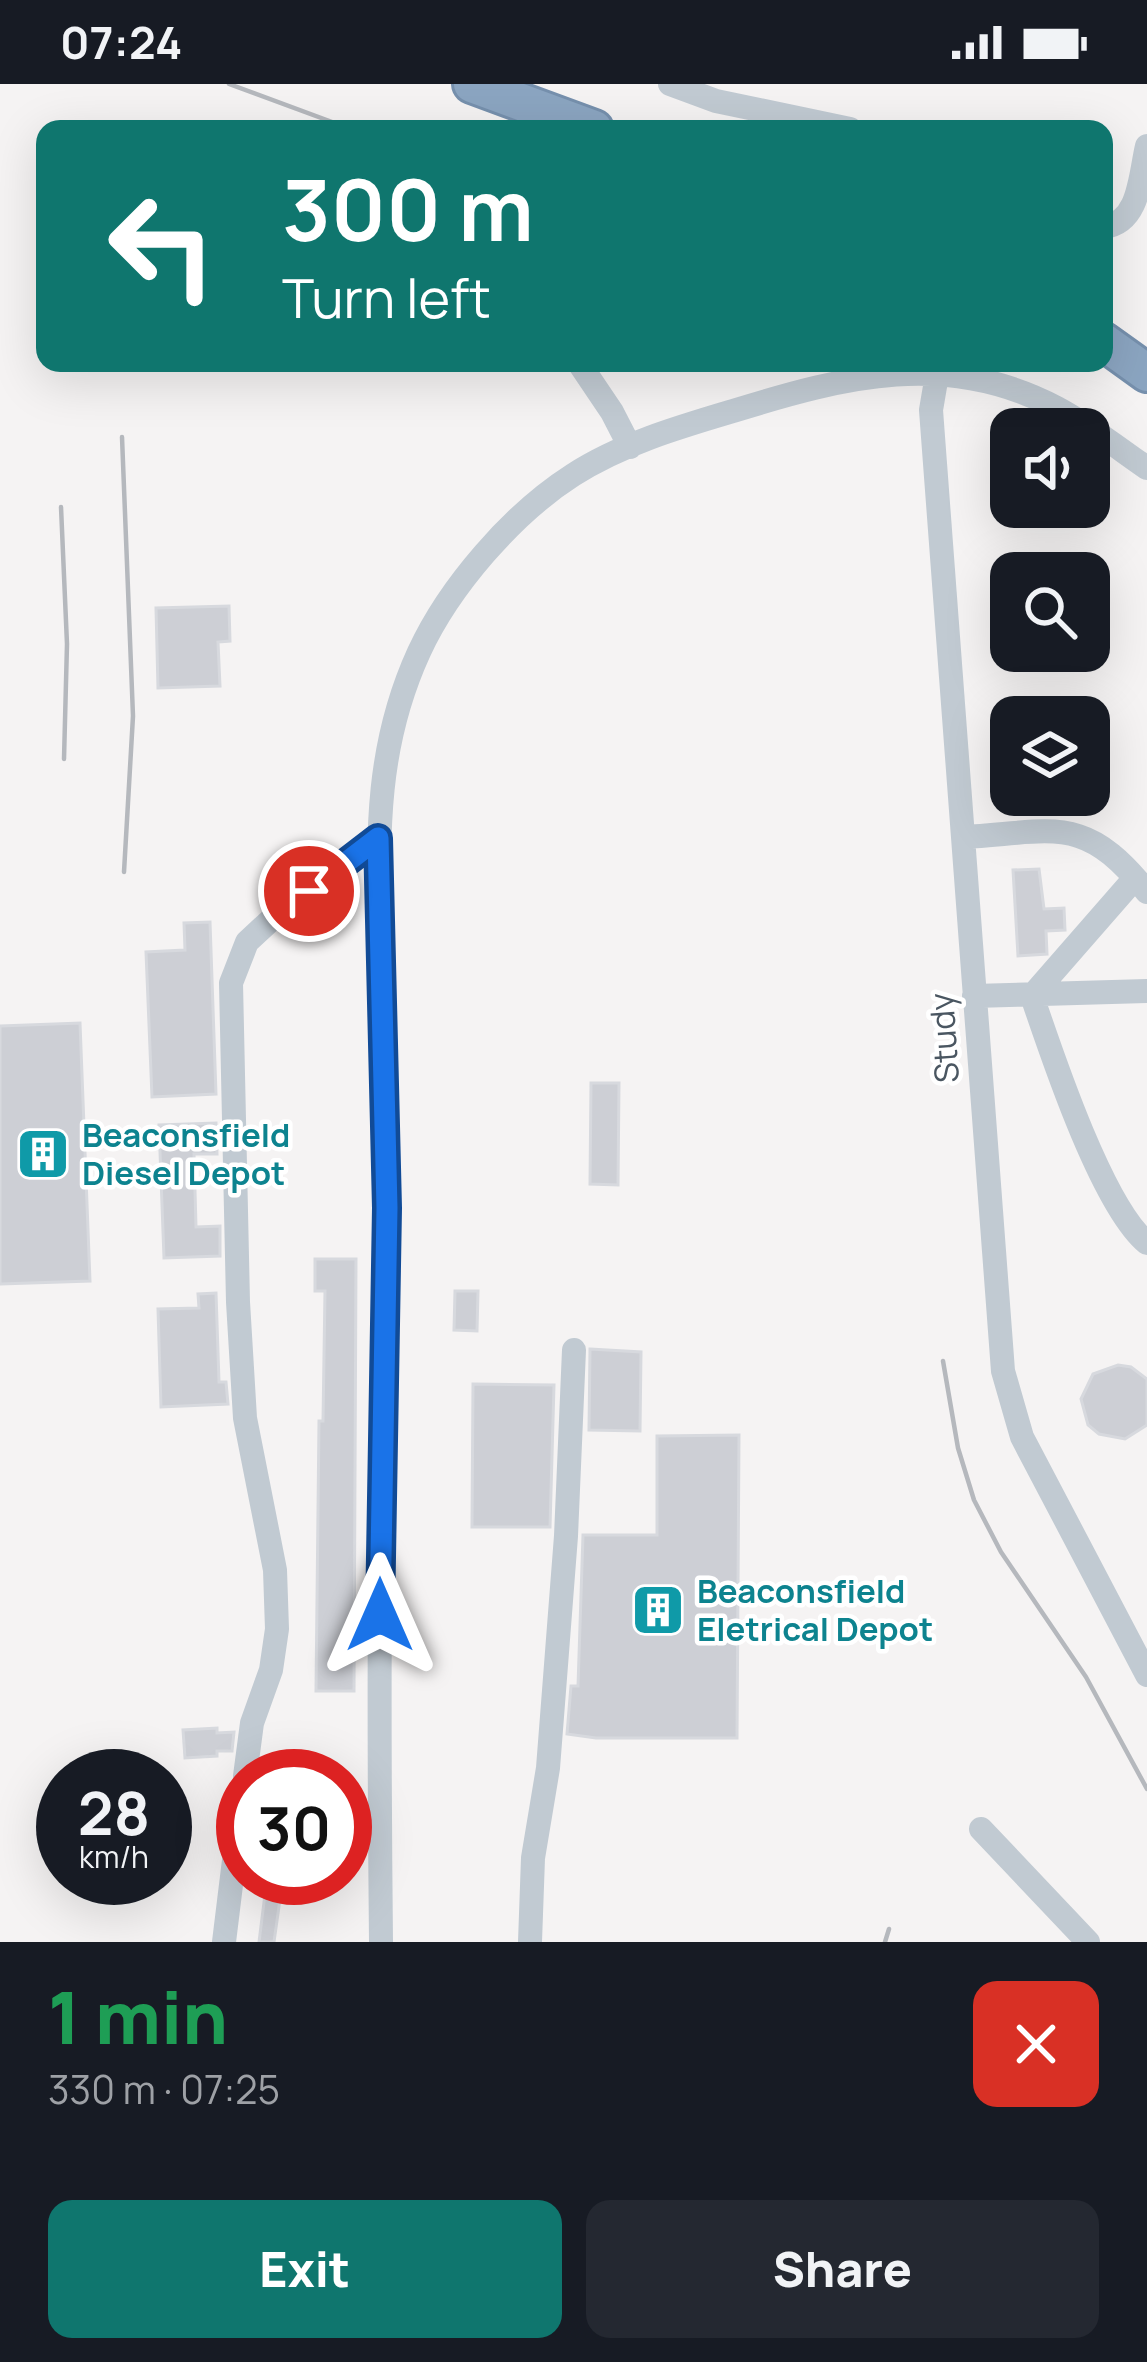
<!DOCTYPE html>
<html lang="en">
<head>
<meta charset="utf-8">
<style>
  :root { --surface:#171b24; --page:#242831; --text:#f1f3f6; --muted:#9ea1a6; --accent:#0f766e }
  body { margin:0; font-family:Manrope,sans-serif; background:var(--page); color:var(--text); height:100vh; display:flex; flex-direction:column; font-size:45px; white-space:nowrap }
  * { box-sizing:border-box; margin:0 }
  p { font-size:39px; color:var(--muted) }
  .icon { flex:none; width:66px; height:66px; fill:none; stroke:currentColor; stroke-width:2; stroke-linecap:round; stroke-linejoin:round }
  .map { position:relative; height:1858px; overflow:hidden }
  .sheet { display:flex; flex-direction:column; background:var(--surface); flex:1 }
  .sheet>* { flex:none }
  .hud { position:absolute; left:36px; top:36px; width:1077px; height:252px; border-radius:24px; box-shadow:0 12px 48px #0002; background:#0f766e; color:#fff; overflow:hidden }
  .controls { position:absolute; left:990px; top:324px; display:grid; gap:24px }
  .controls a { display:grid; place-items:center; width:120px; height:120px; border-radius:24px; background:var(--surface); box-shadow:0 12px 48px #0002; font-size:60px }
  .speed { position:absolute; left:36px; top:1665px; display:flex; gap:24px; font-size:60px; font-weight:700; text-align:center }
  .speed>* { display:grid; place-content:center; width:156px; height:156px; border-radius:50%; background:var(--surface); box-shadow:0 12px 48px #0002; line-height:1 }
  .speed small { font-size:30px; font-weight:400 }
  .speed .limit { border:18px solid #d22; background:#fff; color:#111 }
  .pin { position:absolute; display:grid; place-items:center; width:102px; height:102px; color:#fff; margin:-51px; border:6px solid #fff; border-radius:50%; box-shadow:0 3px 12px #0007 }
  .me { position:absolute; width:132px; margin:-66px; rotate:0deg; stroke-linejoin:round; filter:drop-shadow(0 0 9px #0008) }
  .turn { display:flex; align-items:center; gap:42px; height:252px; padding:0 48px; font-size:54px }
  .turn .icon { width:156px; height:156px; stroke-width:2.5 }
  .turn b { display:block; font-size:84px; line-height:102px }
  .round { display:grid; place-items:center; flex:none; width:126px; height:126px; border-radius:24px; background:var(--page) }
  .summary { display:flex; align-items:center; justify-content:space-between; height:204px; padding:0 48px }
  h1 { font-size:72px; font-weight:800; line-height:90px; color:#1e9e55 }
  .action { display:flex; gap:24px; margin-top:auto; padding:24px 48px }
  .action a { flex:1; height:138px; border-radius:24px; background:var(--accent); color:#fff; font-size:48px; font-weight:800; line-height:138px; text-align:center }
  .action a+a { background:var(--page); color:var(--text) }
  .status { display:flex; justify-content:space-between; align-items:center; height:84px; padding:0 60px; background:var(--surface); direction:ltr }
  .status svg { height:33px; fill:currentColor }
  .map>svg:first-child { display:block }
  .building { fill:#cdcfd5; stroke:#d7d9de; stroke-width:3 }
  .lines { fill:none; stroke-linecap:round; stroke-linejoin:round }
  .highway-casing { stroke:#7690ad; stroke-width:42 }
  .minor { stroke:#c1cad2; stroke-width:24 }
  .highway { stroke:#8ba5c1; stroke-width:36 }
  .rail { stroke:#b5b8bd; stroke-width:4.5 }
  .route-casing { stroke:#114b97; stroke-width:30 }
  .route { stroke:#1a73e8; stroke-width:21 }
  .labels { text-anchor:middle; stroke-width:9; stroke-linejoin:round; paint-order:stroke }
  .street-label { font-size:33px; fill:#4a5661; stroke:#fff }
  .culture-label { font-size:33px; font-weight:bold; fill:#0d838f; stroke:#fff; text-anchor:start }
</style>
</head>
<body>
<div class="status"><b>07:24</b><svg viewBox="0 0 49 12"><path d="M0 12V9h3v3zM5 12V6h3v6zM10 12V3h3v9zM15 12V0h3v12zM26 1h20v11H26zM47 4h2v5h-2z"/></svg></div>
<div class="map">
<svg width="1147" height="1858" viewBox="0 0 1147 1858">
  <rect width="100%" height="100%" fill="#f5f3f3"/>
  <path class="building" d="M229,522L230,557L218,558L220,602L158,604L156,524Z
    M1039,785L1044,825L1064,824L1065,846L1046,847L1047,870L1018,872L1013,786Z
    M210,838L216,1010L152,1013L146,868L185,866L184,839Z
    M80,939L90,1197L0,1200V942Z
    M591,999H619L618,1101L590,1100Z
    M216,1039L217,1070H194L196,1143L220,1142V1172L164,1174L159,1041Z
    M315,1175H356L354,1607H316L319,1337H323L325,1207H315Z
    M455,1207H478L477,1247L454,1246Z
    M216,1209L219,1298H226L228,1320L161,1323L158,1225L199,1224L198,1210Z
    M590,1265L641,1268L640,1347L589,1346Z
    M1118,1281L1131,1283L1147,1295V1341L1125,1355L1099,1350L1088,1341L1081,1315L1093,1290Z
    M473,1300L554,1301L550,1443H472Z
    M739,1351L737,1654H596L567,1650L571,1602H578L583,1451H657V1352Z
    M217,1644V1649L234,1648L232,1667H217V1672L185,1674L183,1646Z
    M267,1794H283L274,1858H259Z"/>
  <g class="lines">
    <g class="highway-casing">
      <path id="highway" d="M472,0L594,45
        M1104,258L1147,289"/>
    </g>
    <path class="minor" d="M670,0L716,17L850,45
      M1104,143C1140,139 1140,91 1147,62
      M579,279L612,328L630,363
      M939,279L931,326L1003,1287L1022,1353L1147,1591
      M963,753C1055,748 1084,729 1147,808
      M1135,794L1032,912C1052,971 1102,1122 1147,1159
      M974,912L1147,907
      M245,1692L252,1639L271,1586L277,1545L275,1486L245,1334L238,1218L231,899L247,858L274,833L378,754
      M981,1745L1088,1858
      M224,1858L243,1703
      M381,1858C379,1671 379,1484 382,1296C382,1239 387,1181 387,1124C387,1034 382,944 380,854C378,752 375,664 419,568C449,503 512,430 573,391C621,360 679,343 733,327C846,292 947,266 1057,324C1089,341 1118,364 1147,384
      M530,1858L533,1774L548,1684L566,1452L574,1266"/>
    <use href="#highway" class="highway"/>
    <path class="rail" d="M229,0L351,45
      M122,353L133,632L124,788
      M61,423L67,560L64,675
      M943,1277L958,1364L974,1416L1001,1468L1086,1593L1147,1705
      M885,1858L889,1845"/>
  </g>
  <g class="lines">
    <g class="route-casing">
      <path id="route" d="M309,807L378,754L387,1124L380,1531"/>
    </g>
    <use href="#route" class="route"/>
  </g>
  <defs>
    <g id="building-square" transform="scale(2.7)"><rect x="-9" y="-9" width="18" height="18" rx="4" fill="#0f9aa8" stroke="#fff"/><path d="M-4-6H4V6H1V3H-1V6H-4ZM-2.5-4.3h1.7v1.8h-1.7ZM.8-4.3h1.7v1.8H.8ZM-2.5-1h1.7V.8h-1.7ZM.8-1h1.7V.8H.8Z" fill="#fff"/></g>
  </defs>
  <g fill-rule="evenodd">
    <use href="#building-square" x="43" y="1070"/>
    <use href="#building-square" x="658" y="1526"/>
  </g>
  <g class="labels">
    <g class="street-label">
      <text transform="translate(944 954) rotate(-94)" y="12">Study</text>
    </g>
    <g class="culture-label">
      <text x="82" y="1063">Beaconsfield<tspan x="82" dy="38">Diesel Depot</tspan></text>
      <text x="697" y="1519">Beaconsfield<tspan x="697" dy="38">Eletrical Depot</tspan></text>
    </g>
  </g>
</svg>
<div class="controls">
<a><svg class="icon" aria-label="sound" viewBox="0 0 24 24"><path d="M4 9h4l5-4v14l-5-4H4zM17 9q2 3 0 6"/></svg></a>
<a><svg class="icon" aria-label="search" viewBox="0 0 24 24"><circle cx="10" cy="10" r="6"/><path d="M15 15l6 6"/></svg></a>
<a><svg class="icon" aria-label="layers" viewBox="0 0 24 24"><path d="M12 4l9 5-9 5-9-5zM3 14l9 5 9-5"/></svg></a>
</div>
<div class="speed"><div>28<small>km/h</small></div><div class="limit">30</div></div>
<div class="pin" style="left:309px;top:807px;background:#d93025"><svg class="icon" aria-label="arrive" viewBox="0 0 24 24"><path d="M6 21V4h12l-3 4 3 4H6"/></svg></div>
<svg class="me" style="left:380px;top:1531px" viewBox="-20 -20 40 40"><path d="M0-17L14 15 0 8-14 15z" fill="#1a73e8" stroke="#fff" stroke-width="4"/></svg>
<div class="hud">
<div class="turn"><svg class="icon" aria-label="left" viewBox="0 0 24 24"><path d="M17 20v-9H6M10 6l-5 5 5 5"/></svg><div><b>300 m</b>Turn left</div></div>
</div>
</div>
<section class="sheet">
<div class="summary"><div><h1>1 min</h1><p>330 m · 07:25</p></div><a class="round" style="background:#d93025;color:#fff"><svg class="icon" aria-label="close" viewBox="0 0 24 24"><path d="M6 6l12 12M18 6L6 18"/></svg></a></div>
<div class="action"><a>Exit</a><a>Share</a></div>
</section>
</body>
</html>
